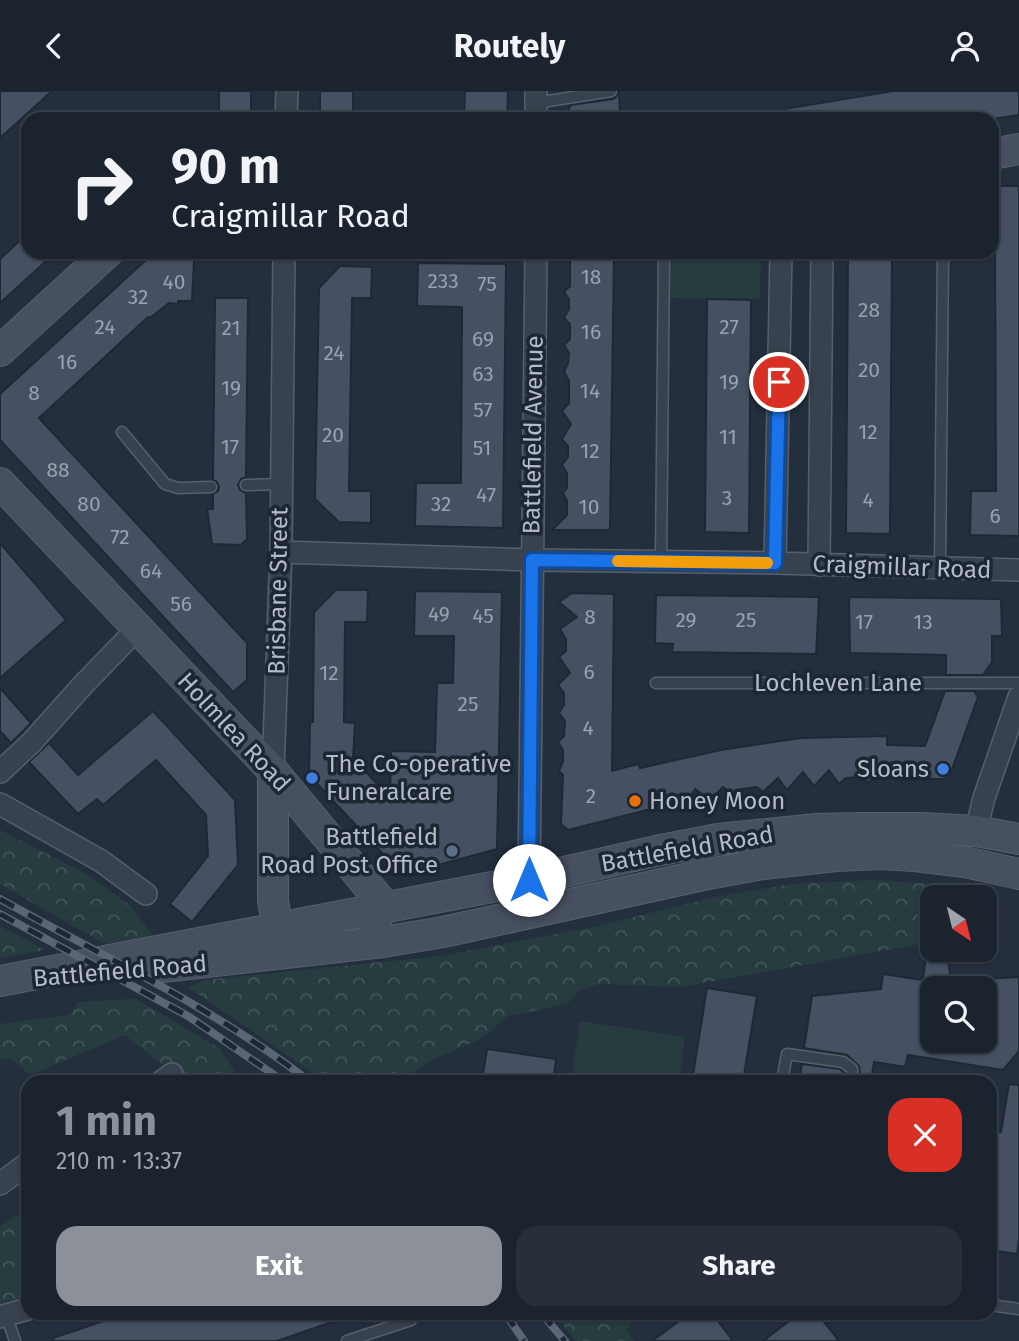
<!DOCTYPE html>
<html lang="en">
<head>
<meta charset="utf-8">
<style>
  :root { --surface:#1b232e; --page:#282f3a; --text:#f1f3f6; --muted:#a0a4aa; --line:#39404a; --accent:#8c9099 }
  body { margin:0; font-family:"Fira Sans",sans-serif; background:var(--page); color:var(--text); height:100vh; display:flex; flex-direction:column; font-size:26px; white-space:nowrap }
  * { box-sizing:border-box; margin:0 }
  p { font-size:23px; color:var(--muted) }
  .icon { flex:none; width:38px; height:38px; fill:none; stroke:currentColor; stroke-width:2; stroke-linecap:round; stroke-linejoin:round }
  .map { position:relative; flex:1; overflow:hidden }
  .details { position:absolute; left:21px; top:984px; width:976px; height:245px; display:flex; flex-direction:column; background:var(--surface); border-radius:21px; box-shadow:0 2px 5px #0004,0 0 0 2px var(--line) }
  .details>* { flex:none }
  .guide { position:absolute; left:21px; top:21px; width:978px; height:147px; border-radius:21px; box-shadow:0 2px 5px #0004,0 0 0 2px var(--line); background:#1b232e; color:var(--text); overflow:hidden }
  .needle { width:46px; rotate:145deg }
  .buttons { position:absolute; left:920px; top:794px; display:grid; gap:14px }
  .buttons a { display:grid; place-items:center; width:77px; height:77px; border-radius:14px; background:var(--surface); box-shadow:0 2px 5px #0004,0 0 0 2px var(--line); font-size:35px }
  .pin { position:absolute; display:grid; place-items:center; width:60px; height:60px; color:#fff; margin:-30px; border:4px solid #fff; border-radius:50%; box-shadow:0 2px 7px #0007 }
  .me { position:absolute; width:77px; margin:-38px; rotate:0deg; stroke-linejoin:round; filter:drop-shadow(0 0 5px #0008) }
  .turn { display:flex; align-items:center; gap:24px; height:147px; padding:0 35px; font-size:32px }
  .turn .icon { width:91px; height:91px; stroke-width:2.5 }
  .turn b { display:block; font-size:49px; line-height:60px }
  .round { display:grid; place-items:center; flex:none; width:74px; height:74px; border-radius:21px; background:var(--page) }
  .summary { display:flex; align-items:center; justify-content:space-between; height:119px; padding:0 35px }
  h1 { font-size:42px; font-weight:700; line-height:52px; color:var(--accent) }
  .primary-button { display:flex; gap:14px; margin-top:auto; padding:14px 35px }
  .primary-button a { flex:1; height:80px; border-radius:21px; background:var(--accent); color:#fff; font-size:28px; font-weight:700; line-height:80px; text-align:center }
  .primary-button a+a { background:var(--page); color:var(--text) }
  header { display:flex; justify-content:space-between; align-items:center; height:91px; padding:0 35px; background:var(--surface); font-size:32px; font-weight:700 }
  .map>svg:first-child { display:block }
  .green { fill:#263c3f }
  .forest { fill:url(#forest-crowns) }
  .building { fill:#455162; stroke:#1f2835; stroke-width:2 }
  .lines { fill:none; stroke-linecap:round; stroke-linejoin:round }
  .lane-casing { stroke:#565f6c; stroke-width:13 }
  .street-casing { stroke:#565f6c; stroke-width:24 }
  .secondary-casing { stroke:#565f6c; stroke-width:32 }
  .lane { stroke:#38414e; stroke-width:10 }
  .street { stroke:#38414e; stroke-width:21 }
  .secondary { stroke:#465061; stroke-width:30 }
  .rail-casing { stroke:#5a6575; stroke-width:8 }
  .rail { stroke:#1d2633; stroke-width:5; stroke-dasharray:16; stroke-linecap:butt }
  .route-casing { stroke:#114b97; stroke-width:18 }
  .route { stroke:#1a73e8; stroke-width:12 }
  .slow { stroke:#f59e0b; stroke-width:12 }
  .shop-dot { fill:#3f7fe0; stroke:#1d2633; stroke-width:2.5 }
  .food-dot { fill:#e8710a; stroke:#1d2633; stroke-width:2.5 }
  .service-dot { fill:#5c6f8a; stroke:#1d2633; stroke-width:2.5 }
  .labels { text-anchor:middle; stroke-width:7; stroke-linejoin:round; paint-order:stroke }
  .number-label { font-size:21px; fill:#98a1af }
  .street-label { font-size:24px; fill:#b4bcc9; stroke:#1d2633 }
  .poi-label { font-size:24px; fill:#b4bcc9; stroke:#1d2633; text-anchor:start }
</style>
</head>
<body>
<header><svg class="icon" aria-label="back" viewBox="0 0 24 24"><path d="M15 5l-7 7 7 7"/></svg>Routely<svg class="icon" aria-label="person" viewBox="0 0 24 24"><circle cx="12" cy="8" r="4"/><path d="M4 21q1-7 8-7t8 7"/></svg></header>
<div class="map">
<svg width="1019" height="1250" viewBox="0 0 1019 1250">
  <defs>
    <pattern id="forest-crowns" width="20" height="18" patternUnits="userSpaceOnUse" patternTransform="scale(1.75)"><rect width="20" height="18" fill="#263c3f"/><path d="M2 6a3 3 0 1 1 6 0M12 15a3 3 0 1 1 6 0" fill="none" stroke="#435659"/></pattern>
  </defs>
  <rect width="100%" height="100%" fill="#242f3e"/>
  <path class="green" d="M669,161H761L760,208L668,207Z
    M580,930L685,946L679,990H571Z"/>
  <path class="forest" d="M0,739L90,785L131,815L153,845L105,853L0,793Z
    M873,789L932,793L983,802L981,807H933V852H925L681,896L600,893L580,899L567,913L508,925L482,947L432,969L401,989L402,990H325L188,896L205,889L441,865L598,835L715,806L791,793Z
    M0,835L45,859L0,867Z
    M136,908L219,957L241,990H183L125,944L30,984L11,968H0V933L70,924L78,911Z
    M28,1118V1205L0,1215V1135Z
    M553,1222H635L627,1239L634,1250H576Z"/>
  <path class="building" d="M0,0H52L0,47Z
    M219,0H251V28H219Z
    M320,0H353V28H320Z
    M465,0H508L507,28H464Z
    M619,0L620,28H564L571,14L613,8L616,6Z
    M893,0H1019V24L992,28H784V18Z
    M992,95H1019V445L970,444L971,400H996L995,139H992Z
    M28,142V161H56L0,212V168Z
    M848,161H892L890,443L846,442Z
    M570,163H614L610,439H552L567,424V410L563,402L567,397V382L562,374L568,366V355L562,348L571,333L562,320L569,312V290L564,280L568,273L569,262L564,254L570,248V233L564,227L569,218V208L564,201L570,195Z
    M147,168L194,169L192,210H178V213L169,212L150,227L148,226L39,327L247,552V589L233,601L0,349V303Z
    M418,172L506,173L503,437L415,435L416,392H461L462,216L417,215Z
    M340,175L372,176L371,207H352L349,400H371V432L339,431L315,408L319,197Z
    M215,207H248L246,386L241,388L238,394L240,399L246,402L247,448L241,454L212,453L207,418H213V403L218,400L219,396L217,391L213,389Z
    M707,208L751,209L749,442L705,441Z
    M0,452L66,529L0,587Z
    M336,499H368L367,531H345L344,631L355,632L353,667L390,707L391,660L435,661L437,592H453L454,545H414L415,500L502,501L497,758L405,783L397,778L309,684L310,631H313L314,521Z
    M572,502L614,503L612,680L638,673L640,677L721,659L801,647L887,645V654L925,655L945,600H974L978,606L950,684L944,688L873,687L868,692L863,686L846,687L839,693L829,679L814,695L803,681L787,699L778,687L763,701L757,696L742,698L736,706L723,696L710,709L695,698L684,716L678,711L568,739L561,733L563,684L559,680L563,670V659L558,651L564,645L565,630L559,622L564,614V602L558,594L570,582L559,566L566,560V548L560,538L577,526L559,511Z
    M656,504L819,506L816,563L672,561L673,553L655,552Z
    M849,506L1001,508L1002,545H992V571L983,584H946V564L850,562Z
    M0,597L31,632L11,652L0,640Z
    M153,620L235,709L238,774L192,831L170,813L208,765L206,724L156,669L103,714L97,708L78,723L29,671L49,652L78,684Z
    M926,865L948,868L952,898H933V950H985V888L1019,886V960L1003,979L908,964L905,976L874,971L871,990H861L859,975L847,964L804,957L812,905L881,898L883,883L923,889Z
    M707,897L757,905L743,990H692Z
    M487,958L556,968L553,990H482Z
    M802,973L840,978L844,982L845,990H799Z
    M1009,993L1019,994V1149L1017,1163L990,1159V1040L1001,1041Z
    M127,1222H348L349,1225L277,1250H53V1247Z
    M690,1222H712L733,1250H652Z
    M800,1222H817L839,1250H763Z"/>
  <g class="lines">
    <g class="lane-casing">
      <path id="lane" d="M536,12L611,0
        M122,341L165,393L178,397L211,396
        M246,394L280,393
        M661,471L664,161
        M940,477L943,161
        M656,592H1019
        M782,990L787,963L843,971L852,978L853,990
        M990,1214L1019,1218
        M6,1224L15,1250
        M347,1250L411,1229"/>
    </g>
    <g class="street-casing">
      <path id="street" d="M286,28L287,0
        M536,28V0
        M281,461L532,469L775,472L1019,479
        M775,472L781,161
        M819,474L822,161
        M273,680L281,461L284,161
        M0,681L32,651L82,595L137,538
        M0,713L101,770L146,803
        M976,740L984,707L1019,606
        M529,789L536,161
        M162,990L172,983
        M0,1093L28,1072
        M0,1226L28,1218"/>
    </g>
    <g class="secondary-casing">
      <path id="secondary" d="M992,63L1019,58
        M0,260L108,161
        M0,392L273,680L379,808L381,817L375,833
        M273,680V810L281,856
        M163,876L383,851L443,841L703,784L763,773L836,765L879,763L915,765L965,771L1019,783
        M0,890L529,789L656,760L718,748L816,738L861,737H921L976,740L1019,748"/>
    </g>
    <use href="#lane" class="lane"/>
    <use href="#street" class="street"/>
    <use href="#secondary" class="secondary"/>
    <g class="rail-casing">
      <path id="rail" d="M0,808C104,866 214,917 309,990
        M0,823L188,925L283,990
        M505,1222L524,1250
        M541,1222L565,1250"/>
    </g>
    <use href="#rail" class="rail"/>
  </g>
  <g class="lines">
    <g class="route-casing">
      <path id="route" d="M529,789L532,469L775,472L779,291"/>
    </g>
    <use href="#route" class="route"/>
    <path class="slow" d="M618,470L767,472"/>
  </g>
  <g class="shop-dot">
    <circle cx="943" cy="678" r="7"/>
    <circle cx="312" cy="687" r="7"/>
  </g>
  <circle class="food-dot" cx="635" cy="710" r="7"/>
  <circle class="service-dot" cx="452" cy="760" r="7"/>
  <g class="labels">
    <g class="number-label">
      <text x="591" y="193">18</text>
      <text x="443" y="197">233</text>
      <text x="174" y="198">40</text>
      <text x="487" y="200">75</text>
      <text x="138" y="213">32</text>
      <text x="869" y="226">28</text>
      <text x="105" y="243">24</text>
      <text x="729" y="243">27</text>
      <text x="231" y="244">21</text>
      <text x="591" y="248">16</text>
      <text x="483" y="255">69</text>
      <text x="334" y="269">24</text>
      <text x="67" y="278">16</text>
      <text x="869" y="286">20</text>
      <text x="483" y="290">63</text>
      <text x="729" y="298">19</text>
      <text x="231" y="304">19</text>
      <text x="590" y="307">14</text>
      <text x="34" y="309">8</text>
      <text x="483" y="326">57</text>
      <text x="868" y="348">12</text>
      <text x="333" y="351">20</text>
      <text x="728" y="353">11</text>
      <text x="230" y="363">17</text>
      <text x="482" y="364">51</text>
      <text x="590" y="367">12</text>
      <text x="58" y="386">88</text>
      <text x="486" y="411">47</text>
      <text x="727" y="414">3</text>
      <text x="868" y="416">4</text>
      <text x="89" y="420">80</text>
      <text x="441" y="420">32</text>
      <text x="589" y="423">10</text>
      <text x="995" y="432">6</text>
      <text x="120" y="453">72</text>
      <text x="151" y="487">64</text>
      <text x="181" y="520">56</text>
      <text x="439" y="530">49</text>
      <text x="483" y="532">45</text>
      <text x="590" y="533">8</text>
      <text x="686" y="536">29</text>
      <text x="746" y="536">25</text>
      <text x="864" y="538">17</text>
      <text x="923" y="538">13</text>
      <text x="589" y="588">6</text>
      <text x="329" y="589">12</text>
      <text x="468" y="620">25</text>
      <text x="588" y="644">4</text>
      <text x="591" y="712">2</text>
    </g>
    <g class="street-label">
      <text transform="translate(533 344) rotate(-89)" y="8">Battlefield Avenue</text>
      <text transform="translate(902 476) rotate(2)" y="8">Craigmillar Road</text>
      <text transform="translate(278 500) rotate(-89)" y="8">Brisbane Street</text>
      <text x="838" y="600">Lochleven Lane</text>
      <text transform="translate(234 641) rotate(47)" y="8">Holmlea Road</text>
      <text transform="translate(687 758) rotate(-10)" y="8">Battlefield Road</text>
      <text transform="translate(120 880) rotate(-5)" y="8">Battlefield Road</text>
    </g>
    <g class="poi-label">
      <text x="326" y="681">The Co-operative<tspan x="326" dy="28">Funeralcare</tspan></text>
      <text x="929" y="686" text-anchor="end">Sloans</text>
      <text x="649" y="718">Honey Moon</text>
      <text x="438" y="754" text-anchor="end">Battlefield<tspan x="438" dy="28">Road Post Office</tspan></text>
    </g>
  </g>
</svg>
<div class="buttons">
<a><svg class="needle" viewBox="-14 -14 28 28"><path d="M0-13l5 13h-10z" fill="#e53935"/><path d="M0 13l5-13h-10z" fill="#a0a4aa"/></svg></a>
<a><svg class="icon" aria-label="search" viewBox="0 0 24 24"><circle cx="10" cy="10" r="6"/><path d="M15 15l6 6"/></svg></a>
</div>
<div class="pin" style="left:779px;top:291px;background:#d93025"><svg class="icon" aria-label="arrive" viewBox="0 0 24 24"><path d="M6 21V4h12l-3 4 3 4H6"/></svg></div>
<svg class="me" style="left:529px;top:789px" viewBox="-20 -20 40 40"><circle r="19" fill="#fff"/><path d="M0-13L10 11 0 6-10 11z" fill="#1a73e8"/></svg>
<div class="guide">
<div class="turn"><svg class="icon" aria-label="right" viewBox="0 0 24 24"><path d="M7 20v-9h11M14 6l5 5-5 5"/></svg><div><b>90 m</b>Craigmillar Road</div></div>
</div>
<section class="details">
<div class="summary"><div><h1>1 min</h1><p>210 m · 13:37</p></div><a class="round" style="background:#d93025;color:#fff"><svg class="icon" aria-label="close" viewBox="0 0 24 24"><path d="M6 6l12 12M18 6L6 18"/></svg></a></div>
<div class="primary-button"><a>Exit</a><a>Share</a></div>
</section>
</div>
</body>
</html>
